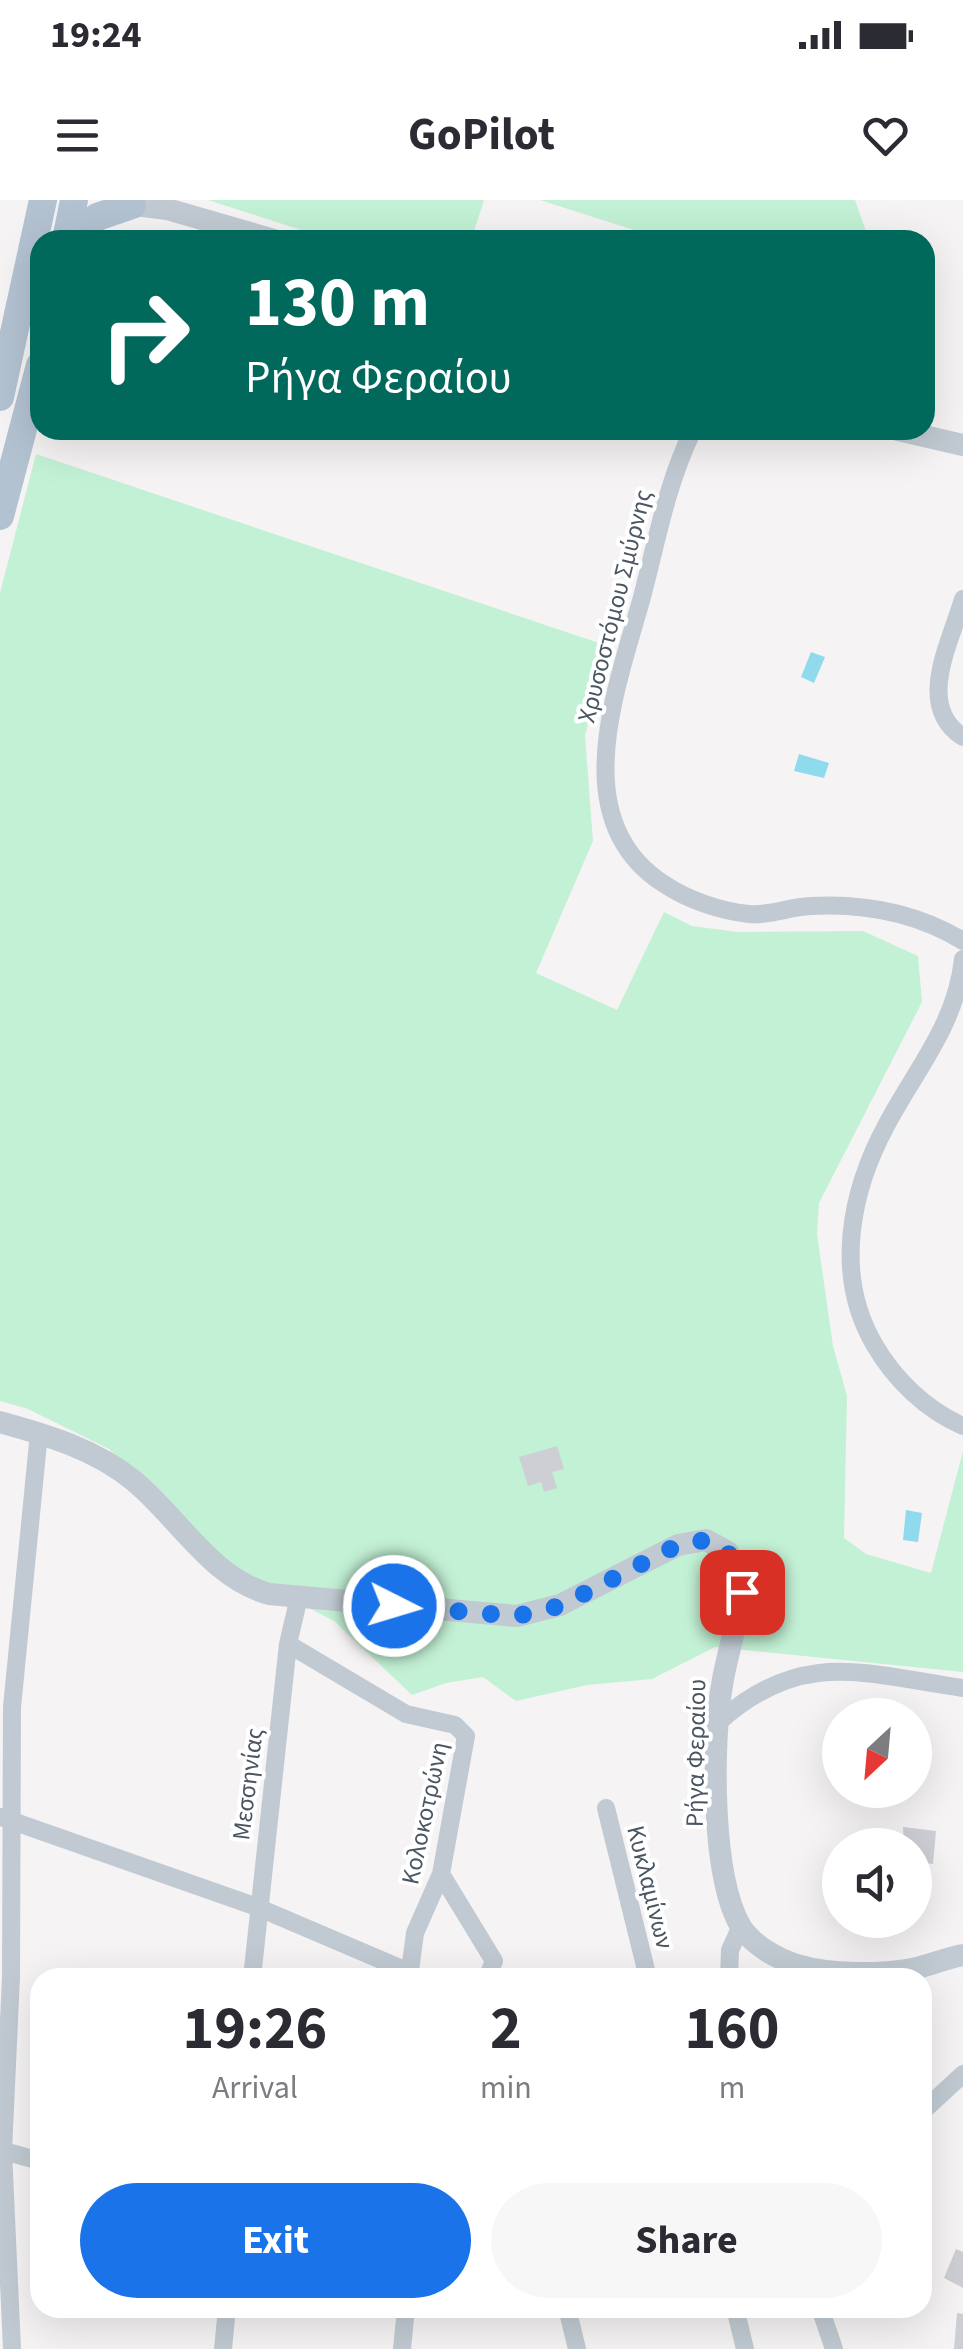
<!DOCTYPE html>
<html lang="en">
<head>
<meta charset="utf-8">
<style>
  :root { --surface:#fff; --page:#f7f7f7; --text:#2b2b33; --muted:#7c7c81; --accent:#1a73e8 }
  body { margin:0; font-family:"Source Sans 3",sans-serif; background:var(--page); color:var(--text); height:100vh; display:flex; flex-direction:column; font-size:38px; white-space:nowrap }
  * { box-sizing:border-box; margin:0 }
  p { font-size:32px; color:var(--muted) }
  .icon { flex:none; width:55px; height:55px; fill:none; stroke:currentColor; stroke-width:2; stroke-linecap:round; stroke-linejoin:round }
  .map { position:relative; flex:1; overflow:hidden }
  .details { position:absolute; left:30px; top:1768px; width:902px; height:350px; display:flex; flex-direction:column; background:var(--surface); border-radius:30px; box-shadow:0 10px 40px #0002 }
  .details>* { flex:none }
  .banner { position:absolute; left:30px; top:30px; width:905px; height:210px; border-radius:30px; box-shadow:0 10px 40px #0002; background:#00695c; color:#fff; overflow:hidden }
  .needle { width:65px; rotate:206deg }
  .controls { position:absolute; left:822px; top:1498px; display:grid; gap:20px }
  .controls a { display:grid; place-items:center; width:110px; height:110px; border-radius:50%; background:var(--surface); box-shadow:0 10px 40px #0002; font-size:50px }
  .pin { position:absolute; display:grid; place-items:center; width:85px; height:85px; color:#fff; margin:-42px; border-radius:20px; box-shadow:0 5px 15px #0006 }
  .me { position:absolute; width:110px; margin:-55px; rotate:95deg; stroke-linejoin:round; filter:drop-shadow(0 0 8px #0008) }
  .turn { display:flex; align-items:center; gap:35px; height:210px; padding:0 50px; font-size:45px }
  .turn .icon { width:130px; height:130px; stroke-width:2.5 }
  .turn b { display:block; font-size:70px; line-height:85px }
  .eta { display:flex; justify-content:space-evenly; align-items:center; height:170px; text-align:center }
  .eta b { font-size:60px; font-weight:700; line-height:70px }
  .button { display:flex; gap:20px; margin-top:auto; padding:20px 50px }
  .button a { flex:1; height:115px; border-radius:60px; background:var(--accent); color:#fff; font-size:40px; font-weight:700; line-height:115px; text-align:center }
  .button a+a { background:var(--page); color:var(--text) }
  .status { display:flex; justify-content:space-between; align-items:center; height:70px; padding:0 50px; background:var(--surface); direction:ltr }
  .status svg { height:28px; fill:currentColor }
  header { display:flex; justify-content:space-between; align-items:center; height:130px; padding:0 50px; background:var(--surface); font-size:45px; font-weight:700 }
  .map>svg:first-child { display:block }
  .green { fill:#c3f1d5 }
  .water { fill:#90daee }
  .building { fill:#cdcfd5 }
  .lines { fill:none; stroke-linecap:round; stroke-linejoin:round }
  .minor { stroke:#c1cad2; stroke-width:18 }
  .tertiary { stroke:#c1cad2; stroke-width:22 }
  .primary { stroke:#b3c2d1; stroke-width:28 }
  .route { stroke:#1a73e8; stroke-width:18; stroke-dasharray:0 32.4 }
  .labels { text-anchor:middle; stroke-width:8; stroke-linejoin:round; paint-order:stroke }
  .street-label { font-size:25px; fill:#4a5661; stroke:#fff }
</style>
</head>
<body>
<div class="status"><b>19:24</b><svg viewBox="0 0 49 12"><path d="M0 12V9h3v3zM5 12V6h3v6zM10 12V3h3v9zM15 12V0h3v12zM26 1h20v11H26zM47 4h2v5h-2z"/></svg></div>
<header><svg class="icon" aria-label="menu" viewBox="0 0 24 24"><path d="M4 6h16M4 12h16M4 18h16"/></svg>GoPilot<svg class="icon" aria-label="heart" viewBox="0 0 24 24"><path d="M12 20l-8-8c-3-5 5-10 8-4 3-6 11-1 8 4z"/></svg></header>
<div class="map">
<svg width="963" height="2149" viewBox="0 0 963 2149">
  <rect width="100%" height="100%" fill="#f5f3f3"/>
  <path class="green" d="M208,0H484L471,40H332Z
    M540,0H855L869,40H665Z
    M36,254L608,446L585,536L593,641L536,773L617,810L664,712L692,726L738,732L863,731L918,756L922,802L819,1003L817,1034L833,1146L847,1196L844,1338L866,1354L931,1373L963,1251V1472L715,1447L652,1479L587,1485L516,1501L483,1477L446,1483L412,1495L334,1421L233,1369L109,1249L28,1209L0,1201V393Z"/>
  <path class="water" d="M811,452L825,457L814,483L801,477Z
    M799,554L829,563L824,578L794,571Z
    M906,1310L922,1313L918,1342L903,1340Z"/>
  <path class="building" d="M557,1246L564,1269L552,1272L557,1288L544,1292L541,1282L528,1286L519,1257Z
    M903,1627L936,1631L933,1664L915,1662V1645H904Z
    M956,2049L963,2052V2088L944,2078Z
    M957,2113L963,2114V2149H954Z"/>
  <g class="lines">
    <path class="minor" d="M693,230C667,283 657,340 642,397C617,488 564,620 664,684C688,700 720,711 749,714C770,716 789,707 810,706C864,703 917,713 963,741
      M963,399C950,444 915,506 963,537
      M963,759C956,824 917,868 887,924C850,992 834,1075 874,1144C894,1179 926,1210 963,1226
      M288,1444L406,1514L455,1525L466,1536L441,1674L415,1733L409,1778
      M720,1521C802,1448 864,1474 963,1488
      M606,1608L648,1778
      M1,1617L257,1707L407,1771
      M441,1674L494,1761L487,1778
      M252,1778L288,1444L299,1397
      M729,1778L730,1750L741,1726
      M922,1912L963,1874
      M0,1950L40,1961
      M567,2108L577,2149
      M735,2108L745,2149
      M820,2108L834,2149
      M12,2149L3,1951L11,1777L12,1507L39,1233
      M223,2149L227,2108
      M402,2149L406,2108"/>
    <path class="tertiary" d="M119,3L167,9L274,40
      M898,230L963,245
      M0,1222C47,1235 95,1249 134,1281C178,1317 211,1378 269,1394L517,1416L560,1405L678,1345L706,1340L728,1352C752,1395 729,1439 722,1485C712,1542 711,1677 741,1727C753,1745 777,1759 797,1765C831,1775 877,1775 912,1769C929,1766 945,1758 963,1755"/>
    <path class="primary" d="M66,40L74,0
      M75,40L97,17L132,5
      M0,197L43,0
      M0,316L40,165"/>
  </g>
  <g class="lines">
    <path class="route" d="M394,1406L517,1416L560,1406L678,1345L706,1340L728,1352L742,1392"/>
  </g>
  <g class="labels">
    <g class="street-label">
      <text transform="translate(614 406) rotate(-76)" y="9">Χρυσοστόμου Σμύρνης</text>
      <text transform="translate(695 1553) rotate(-89)" y="9">Ρήγα Φεραίου</text>
      <text transform="translate(247 1584) rotate(-83)" y="9">Μεσσηνίας</text>
      <text transform="translate(424 1613) rotate(-78)" y="9">Κολοκοτρώνη</text>
      <text transform="translate(651 1687) rotate(76)" y="9">Κυκλαμίνων</text>
    </g>
  </g>
</svg>
<div class="controls">
<a><svg class="needle" viewBox="-14 -14 28 28"><path d="M0-13l5 13h-10z" fill="#e53935"/><path d="M0 13l5-13h-10z" fill="#7c7c81"/></svg></a>
<a><svg class="icon" aria-label="sound" viewBox="0 0 24 24"><path d="M4 9h4l5-4v14l-5-4H4zM17 9q2 3 0 6"/></svg></a>
</div>
<div class="pin" style="left:742px;top:1392px;background:#d93025"><svg class="icon" aria-label="arrive" viewBox="0 0 24 24"><path d="M6 21V4h12l-3 4 3 4H6"/></svg></div>
<svg class="me" style="left:394px;top:1406px" viewBox="-20 -20 40 40"><circle r="17" fill="#1a73e8" stroke="#fff" stroke-width="3"/><path d="M0-11L8 9 0 5-8 9z" fill="#fff"/></svg>
<div class="banner">
<div class="turn"><svg class="icon" aria-label="right" viewBox="0 0 24 24"><path d="M7 20v-9h11M14 6l5 5-5 5"/></svg><div><b>130 m</b>Ρήγα Φεραίου</div></div>
</div>
<section class="details">
<div class="eta">
<div><b>19:26</b><p>Arrival</p></div>
<div><b>2</b><p>min</p></div>
<div><b>160</b><p>m</p></div>
</div>
<div class="button"><a>Exit</a><a>Share</a></div>
</section>
</div>
</body>
</html>
